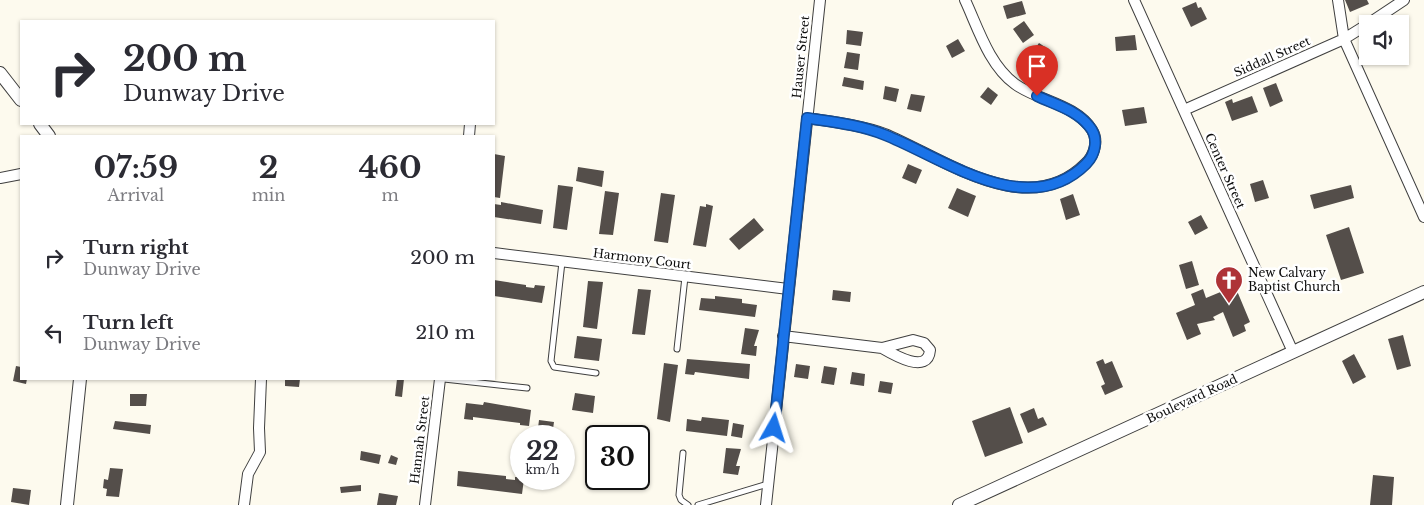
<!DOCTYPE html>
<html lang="en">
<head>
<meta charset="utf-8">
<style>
  :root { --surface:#fff; --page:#f2f2f3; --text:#2b2b33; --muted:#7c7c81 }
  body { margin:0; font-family:"Libre Baskerville",serif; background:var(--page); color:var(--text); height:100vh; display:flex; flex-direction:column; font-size:19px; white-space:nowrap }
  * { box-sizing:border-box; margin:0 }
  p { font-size:16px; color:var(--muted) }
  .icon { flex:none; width:28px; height:28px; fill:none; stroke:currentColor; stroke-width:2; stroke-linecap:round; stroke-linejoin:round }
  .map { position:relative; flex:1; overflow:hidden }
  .drawer { position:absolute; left:20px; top:135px; width:475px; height:245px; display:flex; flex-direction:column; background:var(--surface); border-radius:0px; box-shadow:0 1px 4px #0004 }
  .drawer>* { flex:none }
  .guide { position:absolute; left:20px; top:20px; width:475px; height:105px; border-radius:0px; box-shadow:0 1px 4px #0004; background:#fff; color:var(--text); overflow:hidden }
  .controls { position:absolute; left:1359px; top:15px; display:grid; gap:10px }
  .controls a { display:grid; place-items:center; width:50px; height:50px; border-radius:0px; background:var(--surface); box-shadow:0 1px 4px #0004; font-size:25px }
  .speed { position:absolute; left:510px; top:425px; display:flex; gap:10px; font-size:25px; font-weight:700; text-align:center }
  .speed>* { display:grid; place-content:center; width:65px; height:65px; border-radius:50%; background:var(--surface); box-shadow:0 1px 4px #0004; line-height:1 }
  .speed small { font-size:12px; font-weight:400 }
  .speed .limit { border:2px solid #111; border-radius:8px; background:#fff; color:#111 }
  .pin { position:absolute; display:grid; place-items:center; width:42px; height:42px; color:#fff; margin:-51px -21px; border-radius:50% 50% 50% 0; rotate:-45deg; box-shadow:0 0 5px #0007 }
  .pin .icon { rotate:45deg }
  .me { position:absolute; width:55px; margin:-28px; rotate:6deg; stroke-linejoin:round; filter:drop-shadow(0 0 4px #0008) }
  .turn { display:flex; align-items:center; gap:18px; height:105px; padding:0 20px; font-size:22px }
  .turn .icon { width:65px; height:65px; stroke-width:2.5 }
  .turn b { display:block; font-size:35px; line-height:42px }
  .eta { display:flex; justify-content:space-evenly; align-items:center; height:85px; text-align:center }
  .eta b { font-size:30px; font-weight:700; line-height:35px }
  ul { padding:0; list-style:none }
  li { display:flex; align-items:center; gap:15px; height:75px; padding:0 20px }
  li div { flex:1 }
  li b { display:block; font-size:19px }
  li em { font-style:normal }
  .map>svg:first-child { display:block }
  .building { fill:#544e4a }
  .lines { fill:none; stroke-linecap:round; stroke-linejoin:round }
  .service-casing { stroke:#3f3f3f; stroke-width:7 }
  .minor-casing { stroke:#3f3f3f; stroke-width:12 }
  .tertiary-casing { stroke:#3f3f3f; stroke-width:14 }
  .service { stroke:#fff; stroke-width:5 }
  .minor { stroke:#fff; stroke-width:10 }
  .tertiary { stroke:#fff; stroke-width:12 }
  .route-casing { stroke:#114b97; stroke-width:12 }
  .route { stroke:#1a73e8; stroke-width:9 }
  .labels { text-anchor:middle; stroke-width:5; stroke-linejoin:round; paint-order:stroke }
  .street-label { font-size:12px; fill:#0c0c0c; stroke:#fff }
  .poi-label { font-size:12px; fill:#0c0c0c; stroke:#fff; text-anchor:start }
</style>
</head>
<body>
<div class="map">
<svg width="1424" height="505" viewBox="0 0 1424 505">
  <rect width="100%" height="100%" fill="#fdfaee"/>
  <path class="building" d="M1345,0H1367L1369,4L1350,12Z
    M1022,1L1026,14L1007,19L1003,6Z
    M1196,2L1198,8L1201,7L1207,19L1191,27L1182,8Z
    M1024,21L1034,35L1023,43L1013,29Z
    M847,30L863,32L861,46L846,44Z
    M1135,35L1137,50L1116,51L1115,37Z
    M958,39L965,51L952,58L946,46Z
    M1039,43L1051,51L1043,62L1031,54Z
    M847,52L860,54L858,70L844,68Z
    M844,77L864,81L863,90L842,86Z
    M1276,83L1283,101L1270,107L1263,88Z
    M885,86L899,89L896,102L883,99Z
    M988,87L998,95L991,105L980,97Z
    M911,94L925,96L921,112L907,109Z
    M1252,96L1258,112L1232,121L1225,102L1232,99L1233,103Z
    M1144,107L1147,123L1125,126L1122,110Z
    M494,154L505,156L500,198L494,197Z
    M908,164L922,170L916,184L902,178Z
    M578,167L604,171L602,187L576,181Z
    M1263,180L1269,198L1255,202L1250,184Z
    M558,185L573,187L567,230L553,228Z
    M1351,185L1354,198L1314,209L1310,195Z
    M957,188L976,196L968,217L948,208Z
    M605,191L619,193L613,235L599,234Z
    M661,193L675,195L668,243L654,241Z
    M1073,194L1080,215L1066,220L1060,199Z
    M501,202L543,210L541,224L494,217V204L501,205Z
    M706,204L713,206L706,247L693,245L700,206L706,207Z
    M1201,215L1208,228L1195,235L1188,222Z
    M754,218L764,230L739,250L729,239Z
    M1349,227L1364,273L1341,280L1326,235Z
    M1192,261L1199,285L1186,289L1179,265Z
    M494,280L526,285V287L534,288L535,285L545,286L542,303L494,296Z
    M588,281L603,282L597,329L583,327Z
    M1235,286L1250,322L1244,325L1246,331L1233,337L1223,312L1213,317L1215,320L1197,324L1201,334L1187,340L1176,313L1195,305L1191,294L1203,289L1206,298Z
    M638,289L651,290L645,335L632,334Z
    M833,290L851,292L850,302L832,300Z
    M715,296L742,299V303L757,305L755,317L699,310L701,298L715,299Z
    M745,328L759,330L754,346H757L756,356L741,354Z
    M1403,335L1411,366L1397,370L1388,339Z
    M577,336L602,339L599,361L574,358Z
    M1354,354L1366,377L1353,384L1342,361Z
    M687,359L750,364L749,379L695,372L694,375L685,374Z
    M1103,359L1105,364L1112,361L1123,387L1105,395L1101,386L1105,384L1096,362Z
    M664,363L678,365L670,422L657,419Z
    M796,364L810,366L808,379L794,377Z
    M16,366L21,367V379H27L26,384L13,381Z
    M824,366L837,368L834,385L821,383Z
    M852,372L865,374L864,386L850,384Z
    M285,379H300L299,387L285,386Z
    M397,379H404L402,397L395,396Z
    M880,381L893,383L891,394L878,392Z
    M575,393L595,396L593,413L572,410Z
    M130,394H147L146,406H130Z
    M484,402L531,410L529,426L520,425V423L473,417V420L464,419L466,403L483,405Z
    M1010,407L1023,443L985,457L972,421Z
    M1034,408L1038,419L1043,417L1047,425L1028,433L1020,414Z
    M702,417L729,420L727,436L686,431L687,419L701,421Z
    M539,420L554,422L552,436H537Z
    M115,421L151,425L150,434L113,429Z
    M733,423L744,425L742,438L731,436Z
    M726,448L741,449L736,466H740L738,475L723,473Z
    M361,451L381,455L379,464L360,460Z
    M391,455L398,458L396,465L388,463Z
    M110,468L123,469L119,497L106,496L107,489L103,488L104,479L108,480Z
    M458,471L506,476V479L515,480V477H521L524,479L522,494L457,486Z
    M1373,475L1394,477L1392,505H1370Z
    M532,479H547L546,487L531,485Z
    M361,485V491L341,493L340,487Z
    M13,488L31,490L29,505L11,502Z
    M379,493L398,496L396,505H377Z"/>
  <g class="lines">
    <g class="service-casing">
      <path id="service" d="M562,262L551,361L554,367L596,373
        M677,349L685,277
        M444,379L527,388
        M683,453L679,495L681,500L688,505
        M698,505L768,484"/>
    </g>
    <g class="minor-casing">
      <path id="minor" d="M1134,0L1293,352
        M1338,0L1344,39L1424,217
        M1368,24L1404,0
        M1184,110L1344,39L1368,24
        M807,118C833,122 861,125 885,134C943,158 1027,222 1085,164C1094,156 1099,141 1092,130C1076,104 1038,101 1015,84C989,65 978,28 965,0
        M469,136L470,124
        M0,178L21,174
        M494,253L788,289
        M783,336L882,348
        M913,340L924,343L930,350C928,375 894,355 882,348Z
        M244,505L248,474L260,452L259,428L261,379
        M425,505L440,379
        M766,505L820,0"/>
    </g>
    <g class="tertiary-casing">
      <path id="tertiary" d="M0,73L21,100
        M40,124L49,136
        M67,505L80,379
        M959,505L1424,292"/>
    </g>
    <use href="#service" class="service"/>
    <use href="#minor" class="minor"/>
    <use href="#tertiary" class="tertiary"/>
  </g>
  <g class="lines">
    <g class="route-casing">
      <path id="route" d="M774,428L807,118C833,122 861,125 885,135C943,158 1028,222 1086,164C1096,154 1099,137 1089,126C1076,110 1056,105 1037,96"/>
    </g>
    <use href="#route" class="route"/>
  </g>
  <defs>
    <g id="church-pin" transform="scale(1.4375)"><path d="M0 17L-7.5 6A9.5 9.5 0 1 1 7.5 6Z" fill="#ae3337" stroke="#fff"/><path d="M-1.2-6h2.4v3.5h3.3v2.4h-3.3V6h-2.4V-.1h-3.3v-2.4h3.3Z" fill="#fff"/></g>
  </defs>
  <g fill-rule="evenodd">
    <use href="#church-pin" x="1229" y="280"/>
  </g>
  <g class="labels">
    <g class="street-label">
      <text transform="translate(801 57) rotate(-84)" y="4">Hauser Street</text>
      <text transform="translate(1272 57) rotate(-24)" y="4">Siddall Street</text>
      <text transform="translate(1225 171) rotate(66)" y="4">Center Street</text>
      <text transform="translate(642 259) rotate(7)" y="4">Harmony Court</text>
      <text transform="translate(1192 399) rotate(-25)" y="4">Boulevard Road</text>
      <text transform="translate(420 440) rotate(-83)" y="4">Hannah Street</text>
    </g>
    <g class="poi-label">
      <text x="1248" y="277">New Calvary<tspan x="1248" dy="14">Baptist Church</tspan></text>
    </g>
  </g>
</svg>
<div class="controls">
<a><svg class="icon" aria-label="sound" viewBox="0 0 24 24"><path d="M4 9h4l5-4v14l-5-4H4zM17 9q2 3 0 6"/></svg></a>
</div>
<div class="speed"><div>22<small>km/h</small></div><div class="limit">30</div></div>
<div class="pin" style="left:1037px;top:96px;background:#d93025"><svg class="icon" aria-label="arrive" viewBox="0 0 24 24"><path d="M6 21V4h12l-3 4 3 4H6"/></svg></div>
<svg class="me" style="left:774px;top:428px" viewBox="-20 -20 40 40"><path d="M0-17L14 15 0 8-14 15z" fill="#1a73e8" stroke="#fff" stroke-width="4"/></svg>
<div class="guide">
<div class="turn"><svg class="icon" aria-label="right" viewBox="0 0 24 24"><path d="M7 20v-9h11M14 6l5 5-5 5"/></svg><div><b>200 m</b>Dunway Drive</div></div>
</div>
<section class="drawer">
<div class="eta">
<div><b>07:59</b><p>Arrival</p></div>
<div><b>2</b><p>min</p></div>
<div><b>460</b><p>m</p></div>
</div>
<ul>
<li><svg class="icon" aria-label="right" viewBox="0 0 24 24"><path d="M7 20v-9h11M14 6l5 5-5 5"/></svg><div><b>Turn right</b><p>Dunway Drive</p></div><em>200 m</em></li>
<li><svg class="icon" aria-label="left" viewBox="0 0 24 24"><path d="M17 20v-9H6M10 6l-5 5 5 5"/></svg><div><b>Turn left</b><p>Dunway Drive</p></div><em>210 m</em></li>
</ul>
</section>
</div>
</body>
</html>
